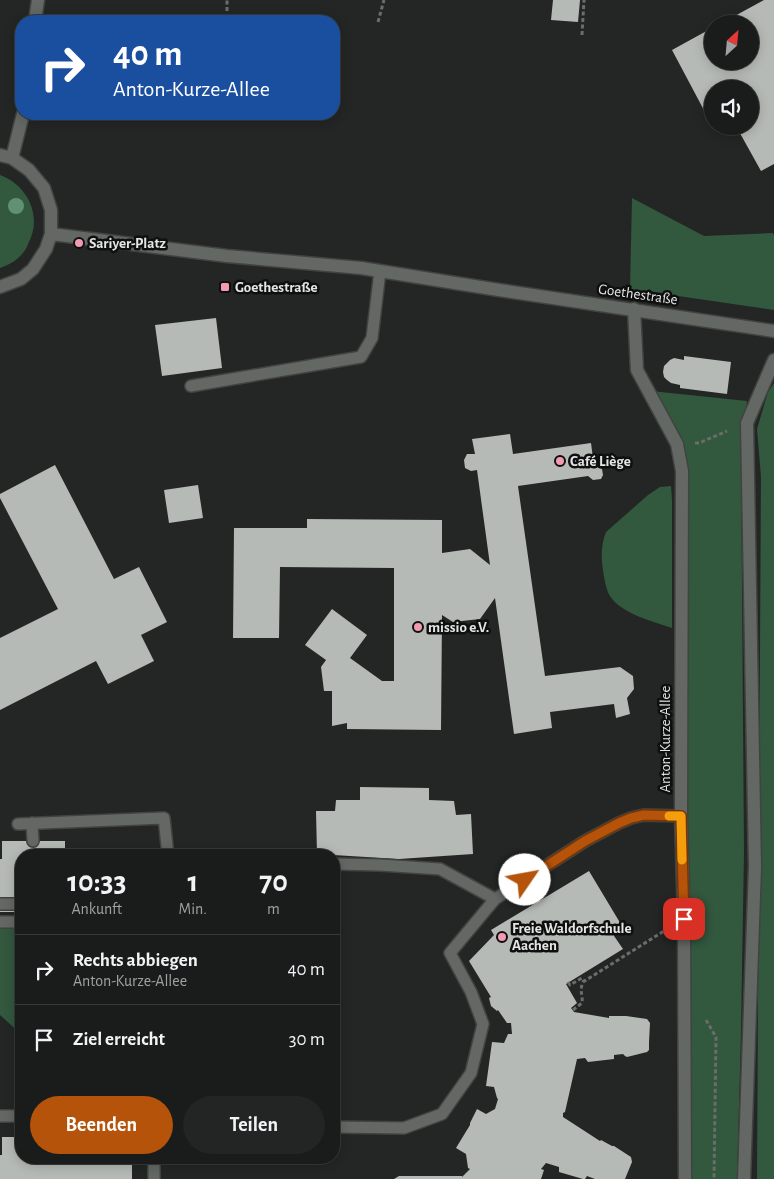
<!DOCTYPE html>
<html lang="de">
<head>
<meta charset="utf-8">
<style>
  :root { --surface:#1a1c1b; --page:#232524; --text:#f1f3f6; --muted:#9fa1a3; --line:#383a3a; --accent:#b45309 }
  body { margin:0; font-family:"Alegreya Sans",sans-serif; background:var(--page); color:var(--text); height:100vh; display:flex; flex-direction:column; font-size:19px; white-space:nowrap }
  * { box-sizing:border-box; margin:0 }
  p { font-size:16px; color:var(--muted) }
  .icon { flex:none; width:28px; height:28px; fill:none; stroke:currentColor; stroke-width:2; stroke-linecap:round; stroke-linejoin:round }
  .map { position:relative; flex:1; overflow:hidden }
  .side { position:absolute; left:15px; top:849px; width:325px; height:315px; display:flex; flex-direction:column; background:var(--surface); border-radius:20px; box-shadow:0 2px 12px #0003,0 0 0 1px var(--line) }
  .side>* { flex:none }
  .guide { position:absolute; left:15px; top:15px; width:325px; height:105px; border-radius:20px; box-shadow:0 2px 12px #0003,0 0 0 1px var(--line); background:#1a4fa0; color:#fff; overflow:hidden }
  .needle { width:32px; rotate:26deg }
  .buttons { position:absolute; left:704px; top:15px; display:grid; gap:10px }
  .buttons a { display:grid; place-items:center; width:55px; height:55px; border-radius:50%; background:var(--surface); box-shadow:0 2px 12px #0003,0 0 0 1px var(--line); font-size:25px }
  .pin { position:absolute; display:grid; place-items:center; width:42px; height:42px; color:#fff; margin:-21px; border-radius:10px; box-shadow:0 2px 8px #0006 }
  .me { position:absolute; width:55px; margin:-28px; rotate:57deg; stroke-linejoin:round; filter:drop-shadow(0 0 4px #0008) }
  .turn { display:flex; align-items:center; gap:18px; height:105px; padding:0 15px; font-size:22px }
  .turn .icon { width:65px; height:65px; stroke-width:2.5 }
  .turn b { display:block; font-size:35px; line-height:42px }
  .eta { display:flex; justify-content:space-evenly; align-items:center; height:85px; text-align:center }
  .eta b { font-size:30px; font-weight:700; line-height:35px }
  .button { display:flex; gap:10px; margin-top:auto; padding:10px 15px }
  .button a { flex:1; height:58px; border-radius:30px; background:var(--accent); color:#fff; font-size:20px; font-weight:700; line-height:58px; text-align:center }
  .button a+a { background:var(--page); color:var(--text) }
  ul { padding:0; list-style:none }
  li { display:flex; align-items:center; gap:15px; height:70px; padding:0 15px; border-top:1px solid var(--line) }
  li div { flex:1 }
  li b { display:block; font-size:19px }
  li em { font-style:normal }
  .map>svg:first-child { display:block }
  .green { fill:#32583e }
  .building { fill:#b6bab7 }
  .lines { fill:none; stroke-linecap:round; stroke-linejoin:round }
  .lane-casing { stroke:#414341; stroke-width:14 }
  .street-casing { stroke:#414341; stroke-width:15 }
  .path { stroke:#6a6d6b; stroke-width:3; stroke-dasharray:4 2.5; stroke-linecap:butt }
  .lane { stroke:#646865; stroke-width:11 }
  .street { stroke:#646865; stroke-width:12 }
  .tree { fill:#629171 }
  .route-casing { stroke:#753606; stroke-width:12 }
  .route { stroke:#b45309; stroke-width:9 }
  .slow { stroke:#f59e0b; stroke-width:9 }
  .poi-dot { fill:#f29ab0; stroke:#0e0f0e; stroke-width:2 }
  .labels { text-anchor:middle; stroke-width:5; stroke-linejoin:round; paint-order:stroke }
  .poi-label { font-size:15px; font-weight:bold; fill:#e4e6e5; stroke:#0e0f0e; text-anchor:start }
  .street-label { font-size:15px; fill:#e4e6e5; stroke:#0e0f0e }
</style>
</head>
<body>
<div class="map">
<svg width="774" height="1179" viewBox="0 0 774 1179">
  <rect width="100%" height="100%" fill="#232624"/>
  <path class="green" d="M0,175C28,185 43,217 28,244C27,247 25,251 22,254C16,261 9,265 0,268Z
    M632,198L704,236L773,233L774,236V310L630,289Z
    M774,383V1179H757L761,477L757,429L768,392Z
    M651,391L747,401L741,453L744,851L741,1033L737,1179H688L687,710L682,447Z
    M671,486L672,500V628C654,622 620,613 610,596C606,590 604,577 603,570C601,556 601,545 606,532L648,495L660,487Z
    M0,926H21V1034L0,1015Z"/>
  <path class="building" d="M553,0H580L578,22L551,20Z
    M764,0H774V164L761,171L736,126H750V89H712V111L706,114L672,50L712,28V61H750V24H720Z
    M216,318L222,368L162,376L155,325Z
    M684,356L731,362L727,394L680,388V385L671,383L667,380L664,377L663,372L664,366L670,360L674,358L684,360Z
    M510,434L513,454L591,443L594,466H597L602,469L603,475L601,479L593,480L588,476L518,486L545,676L620,667L633,676L634,689L627,698L630,714L616,718L614,704L550,712L552,728L514,734L495,598L480,619L453,622L442,615L441,730L347,729V723L332,726V691H324L321,667L326,660L305,645L332,609L367,635L350,658L382,681H394V568L280,567L279,638H233L234,528H307V519L442,520V553L470,549L490,565L477,470L471,471L465,468L464,460L467,454H475L472,439Z
    M55,465L114,579L139,567L167,622L141,635L154,661L108,684L96,661L0,710V638L58,609L0,498V494Z
    M198,485L203,518L169,523L164,490Z
    M360,787L429,788V800L454,801L456,815L471,814L473,854L399,859L317,854L316,811H335L336,800H360Z
    M2,841H65V855H21V912H0V859H2Z
    M589,871L622,926L612,933L623,949L566,984L577,1003L571,1008L574,1012L609,1018V1016H626L647,1019L650,1023L649,1042V1050L647,1052L627,1057L625,1056L623,1054L614,1055V1059L588,1062L585,1058L577,1059L565,1112L563,1113V1117L600,1141L601,1140L612,1146H614L631,1157L632,1162L625,1179H595L587,1176L585,1179H583L559,1172V1167L546,1163L541,1169L544,1170L541,1179H394L399,1176H462V1177L470,1169L468,1168L466,1154L456,1148L470,1125V1123L477,1109L486,1114L495,1109L498,1099L497,1098L494,1087L486,1086L492,1042L504,1043L508,1034H512L511,1023H507L498,1010L497,1011L491,1006L489,998L491,997L469,961L494,935L491,930Z
    M2,1137H21V1158H132V1179H0V1155H2Z"/>
  <g class="lines">
    <g class="lane-casing">
      <path id="lane" d="M191,386L361,357L372,338L380,271
        M32,823L33,841
        M18,824L164,818L168,855
        M334,864L380,865L440,869L495,899
        M0,904H21
        M0,922H21
        M0,1116H21
        M334,1127L404,1128L442,1114L471,1073L483,1024L471,992L450,953L495,899L585,841L619,823L631,818L644,815L681,816
        M154,1179V1158"/>
    </g>
    <g class="street-casing">
      <path id="street" d="M35,21L38,0
        M0,155L12,158L29,170L44,188L51,210V234L46,249L33,269L21,279L0,287
        M12,158L23,114
        M51,234L227,256L361,268L499,290L774,331
        M634,309L637,370L677,444L682,471L681,816L684,919L685,1179
        M744,1179L755,867L747,423L774,360"/>
    </g>
    <path class="path" d="M227,11V0
      M378,22L384,0
      M582,35L584,0
      M695,443H699L727,431
      M568,982L570,985L582,978L584,981
      M573,1010L582,1003C583,993 579,992 583,982L664,931
      M706,1020L716,1037L714,1179"/>
    <use href="#lane" class="lane"/>
    <use href="#street" class="street"/>
  </g>
  <circle class="tree" cx="16" cy="206" r="8"/>
  <g class="lines">
    <g class="route-casing">
      <path id="route" d="M525,880L585,841L619,823L631,818L644,815L681,816L684,919"/>
    </g>
    <use href="#route" class="route"/>
    <path class="slow" d="M669,816H681L682,860"/>
  </g>
  <g class="poi-dot">
    <circle cx="79" cy="243" r="5"/>
    <rect x="220" y="282" width="10" height="10" rx="2.5"/>
    <circle cx="560" cy="461" r="5"/>
    <circle cx="418" cy="627" r="5"/>
    <circle cx="502" cy="937" r="5"/>
  </g>
  <g class="labels">
    <g class="poi-label">
      <text x="89" y="248">Sariyer-Platz</text>
      <text x="235" y="292">Goethestraße</text>
      <text x="570" y="466">Café Liège</text>
      <text x="428" y="632">missio e.V.</text>
      <text x="512" y="933">Freie Waldorfschule<tspan x="512" dy="17">Aachen</tspan></text>
    </g>
    <g class="street-label">
      <text transform="translate(638 294) rotate(8)" y="5">Goethestraße</text>
      <text transform="translate(665 739) rotate(-90)" y="5">Anton-Kurze-Allee</text>
    </g>
  </g>
</svg>
<div class="buttons">
<a><svg class="needle" viewBox="-14 -14 28 28"><path d="M0-13l5 13h-10z" fill="#e53935"/><path d="M0 13l5-13h-10z" fill="#9fa1a3"/></svg></a>
<a><svg class="icon" aria-label="sound" viewBox="0 0 24 24"><path d="M4 9h4l5-4v14l-5-4H4zM17 9q2 3 0 6"/></svg></a>
</div>
<div class="pin" style="left:684px;top:919px;background:#d93025"><svg class="icon" aria-label="arrive" viewBox="0 0 24 24"><path d="M6 21V4h12l-3 4 3 4H6"/></svg></div>
<svg class="me" style="left:525px;top:880px" viewBox="-20 -20 40 40"><circle r="19" fill="#fff"/><path d="M0-13L10 11 0 6-10 11z" fill="#b45309"/></svg>
<div class="guide">
<div class="turn"><svg class="icon" aria-label="right" viewBox="0 0 24 24"><path d="M7 20v-9h11M14 6l5 5-5 5"/></svg><div><b>40 m</b>Anton-Kurze-Allee</div></div>
</div>
<section class="side">
<div class="eta">
<div><b>10:33</b><p>Ankunft</p></div>
<div><b>1</b><p>Min.</p></div>
<div><b>70</b><p>m</p></div>
</div>
<ul>
<li><svg class="icon" aria-label="right" viewBox="0 0 24 24"><path d="M7 20v-9h11M14 6l5 5-5 5"/></svg><div><b>Rechts abbiegen</b><p>Anton-Kurze-Allee</p></div><em>40 m</em></li>
<li><svg class="icon" aria-label="arrive" viewBox="0 0 24 24"><path d="M6 21V4h12l-3 4 3 4H6"/></svg><div><b>Ziel erreicht</b></div><em>30 m</em></li>
</ul>
<div class="button"><a>Beenden</a><a>Teilen</a></div>
</section>
</div>
</body>
</html>
